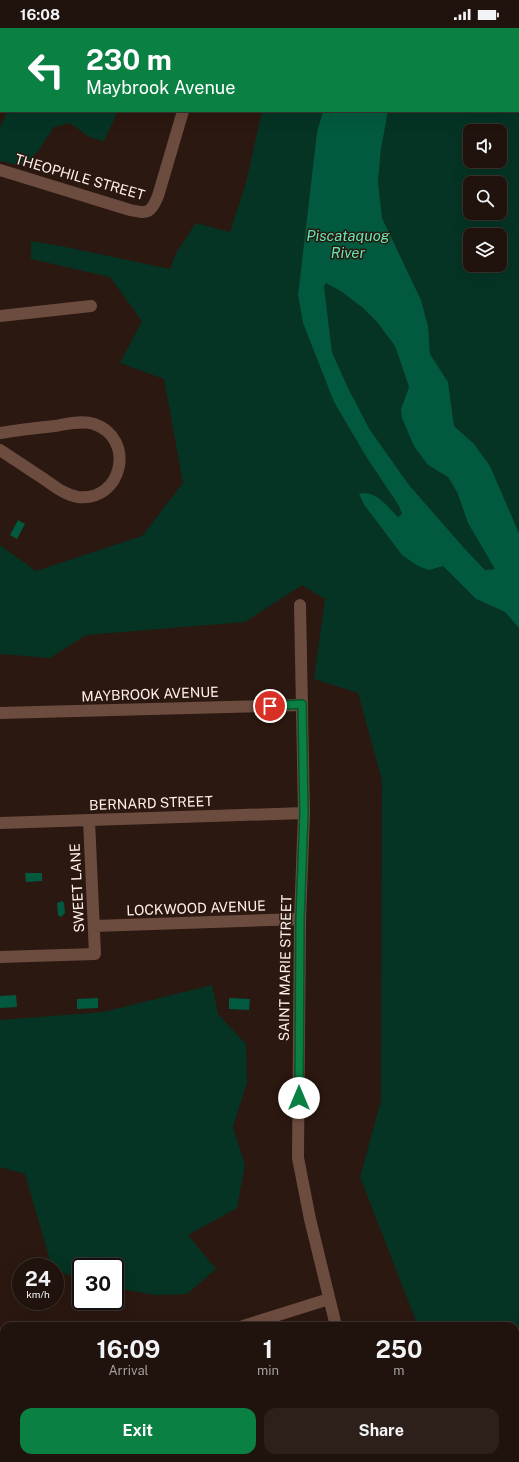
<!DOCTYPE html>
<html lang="en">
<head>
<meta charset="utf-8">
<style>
  :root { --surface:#20120c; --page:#2d201a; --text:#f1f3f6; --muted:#a29e9d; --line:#3d322d; --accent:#0b8043 }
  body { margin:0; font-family:"Public Sans",sans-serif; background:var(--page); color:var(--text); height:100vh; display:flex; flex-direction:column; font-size:15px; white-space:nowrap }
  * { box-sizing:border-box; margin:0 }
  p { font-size:13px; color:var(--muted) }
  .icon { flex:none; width:22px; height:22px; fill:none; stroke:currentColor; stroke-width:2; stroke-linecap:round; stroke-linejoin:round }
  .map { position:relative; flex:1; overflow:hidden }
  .details { position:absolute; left:0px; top:1294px; width:519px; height:140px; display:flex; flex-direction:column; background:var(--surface); border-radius:12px 12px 0 0; box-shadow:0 4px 16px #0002,0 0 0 1px var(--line) }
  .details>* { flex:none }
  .banner { position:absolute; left:0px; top:0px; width:519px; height:84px; box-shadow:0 4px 16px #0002,0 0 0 1px var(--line); background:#0b8043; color:#fff; overflow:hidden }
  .controls { position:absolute; left:463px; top:96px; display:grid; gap:8px }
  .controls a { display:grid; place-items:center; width:44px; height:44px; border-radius:8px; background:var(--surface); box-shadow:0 4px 16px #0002,0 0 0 1px var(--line); font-size:20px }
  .speed { position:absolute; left:12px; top:1230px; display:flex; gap:8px; font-size:20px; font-weight:700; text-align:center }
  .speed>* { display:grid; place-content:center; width:52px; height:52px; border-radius:50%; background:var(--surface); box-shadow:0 4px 16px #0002,0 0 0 1px var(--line); line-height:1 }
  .speed small { font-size:10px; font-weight:400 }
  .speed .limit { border:2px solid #111; border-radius:6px; background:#fff; color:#111 }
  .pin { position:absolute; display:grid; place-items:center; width:34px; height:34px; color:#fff; margin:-17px; border:2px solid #fff; border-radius:50%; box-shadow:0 1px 4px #0007 }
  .me { position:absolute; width:44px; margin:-22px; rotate:0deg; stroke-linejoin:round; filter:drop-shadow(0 0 3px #0008) }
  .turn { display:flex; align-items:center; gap:14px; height:84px; padding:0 20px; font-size:18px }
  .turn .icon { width:52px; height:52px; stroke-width:2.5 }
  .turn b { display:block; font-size:28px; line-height:34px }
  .eta { display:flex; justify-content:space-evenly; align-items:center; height:68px; text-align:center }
  .eta b { font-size:24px; font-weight:700; line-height:28px }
  .action { display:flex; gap:8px; margin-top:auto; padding:8px 20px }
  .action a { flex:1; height:46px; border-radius:12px; background:var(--accent); color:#fff; font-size:16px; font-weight:700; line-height:46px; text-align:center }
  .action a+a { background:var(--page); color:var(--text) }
  .status { display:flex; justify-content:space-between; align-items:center; height:28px; padding:0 20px; background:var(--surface); direction:ltr }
  .status svg { height:11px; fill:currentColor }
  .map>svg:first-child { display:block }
  .green { fill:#053424; fill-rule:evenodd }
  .water { fill:#015a3f; fill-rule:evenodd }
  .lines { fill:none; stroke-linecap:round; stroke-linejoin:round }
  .minor { stroke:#6c4c3f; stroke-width:12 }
  .major { stroke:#bc795f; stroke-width:12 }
  .route-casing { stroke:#07532c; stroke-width:10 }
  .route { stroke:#0b8043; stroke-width:7 }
  .labels { text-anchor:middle; stroke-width:3; stroke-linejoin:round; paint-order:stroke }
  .street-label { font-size:14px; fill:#fef0eb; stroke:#2b1810 }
  .water-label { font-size:15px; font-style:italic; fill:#63e8b4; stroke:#2b1810 }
</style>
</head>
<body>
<div class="status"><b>16:08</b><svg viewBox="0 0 49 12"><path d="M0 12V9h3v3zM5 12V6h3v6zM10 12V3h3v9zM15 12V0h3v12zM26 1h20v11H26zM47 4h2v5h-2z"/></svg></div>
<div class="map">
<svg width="519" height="1434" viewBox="0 0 519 1434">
  <rect width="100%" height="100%" fill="#2b1810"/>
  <path class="green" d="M280,0H352L280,1Z
    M415,0H519V505L490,438L474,416L454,398L448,354L430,326L428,298L421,272L382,190L378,154L381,121L388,83H518V1H415ZM470,103H500V133H470ZM470,155H500V185H470ZM470,207H500V237H470Z
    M7,83H118L104,113L89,109L70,95L54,99L39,122L24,138L0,133V99Z
    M262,83H323L317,104L298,267L303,295L334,374L367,430L399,478L402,486L399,489C390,481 372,460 359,466L365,478L402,527L443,538L476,571L505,584L519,600V1434H459L457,1430H515V1298H418L360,1149L381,1073L382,752L358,665L314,651L325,571L302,557L245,594L86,607L50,630L0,626V517L36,543L142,508L183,455L164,351L120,335L142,293L110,249L31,231V213L66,219L170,241L176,225L196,195L230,204L246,155Z
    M327,255L342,264L363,280L377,294L395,318L409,359L401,381L428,437L448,449L457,464L468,495L496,541L485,542L465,521L409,457L370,402L348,360L332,324L324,259Z
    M212,957L218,986L246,1016L247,1054L233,1099L245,1137L237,1180L188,1207L216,1241L187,1266L155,1267L115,1260V1239H81V1251L55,1242V1239H52L25,1146L0,1139V992L103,984Z"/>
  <path class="water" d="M352,0H415L351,1Z
    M323,83H388L381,121L378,154L382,190L421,272L428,298L430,326L448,354L454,398L474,416L490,438L519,505V600L505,584L476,571L443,538L429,542L418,538L402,527L365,478L359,466C374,460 389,480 398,489L402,486L399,478L367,430L334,374L303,295L298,267L317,104ZM326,255L342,264L363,280L377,294L395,318L409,359L401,381L402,390L414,418L428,437L448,449L457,464L468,495L495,541L485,542L465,521L409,457L370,402L348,360L332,324L324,259Z
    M18,492L25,496L17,511L10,507Z
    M25,845H42V853L26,854Z
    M62,873L64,875L65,885L61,889L58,887L57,875Z
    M16,967L17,979L0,980V968Z
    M98,970V980L77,981V971Z
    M229,970L250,971L249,982L229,981Z"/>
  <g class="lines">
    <path class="minor" d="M207,1V0
      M0,142L130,182C148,186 151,185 158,168L183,83
      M0,288L91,278
      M0,405C18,402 36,400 55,398C67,396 82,392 94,396C136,410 123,474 78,469C64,467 52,456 41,449C27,440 14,431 0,422
      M300,577L304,785L300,891L298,1130L310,1191L336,1298
      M0,685L302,677
      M0,795L304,785
      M94,898L300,891
      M0,929L95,926L89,792
      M243,1298L329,1271
      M240,1432L241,1434
      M366,1434V1430"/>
    <path class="major" d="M0,1362L4,1371
      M29,1430L30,1434"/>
  </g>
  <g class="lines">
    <g class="route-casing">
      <path id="route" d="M270,678L302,676L304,785L300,891L299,1070"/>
    </g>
    <use href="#route" class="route"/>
  </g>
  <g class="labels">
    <g class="street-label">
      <text transform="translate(80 149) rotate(16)" y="5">THEOPHILE STREET</text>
      <text transform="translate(150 666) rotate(-2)" y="5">MAYBROOK AVENUE</text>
      <text transform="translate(151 775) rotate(-2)" y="5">BERNARD STREET</text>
      <text transform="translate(77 860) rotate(-93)" y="5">SWEET LANE</text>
      <text transform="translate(196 880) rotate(-2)" y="5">LOCKWOOD AVENUE</text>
      <text transform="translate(285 940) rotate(-89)" y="5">SAINT MARIE STREET</text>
    </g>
    <g class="water-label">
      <text x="348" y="213">Piscataquog<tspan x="348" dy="17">River</tspan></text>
    </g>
  </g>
</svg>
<div class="controls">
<a><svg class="icon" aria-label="sound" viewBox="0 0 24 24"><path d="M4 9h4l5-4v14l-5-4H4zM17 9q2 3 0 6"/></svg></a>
<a><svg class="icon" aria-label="search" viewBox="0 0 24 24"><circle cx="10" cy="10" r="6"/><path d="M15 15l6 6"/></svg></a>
<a><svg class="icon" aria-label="layers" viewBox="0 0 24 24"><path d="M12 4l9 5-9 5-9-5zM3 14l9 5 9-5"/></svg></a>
</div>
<div class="speed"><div>24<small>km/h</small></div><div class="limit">30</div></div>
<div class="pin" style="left:270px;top:678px;background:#d93025"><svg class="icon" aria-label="arrive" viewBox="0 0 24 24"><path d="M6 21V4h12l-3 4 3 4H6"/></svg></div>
<svg class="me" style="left:299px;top:1070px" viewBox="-20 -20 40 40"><circle r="19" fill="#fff"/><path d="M0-13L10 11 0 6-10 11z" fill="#0b8043"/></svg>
<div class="banner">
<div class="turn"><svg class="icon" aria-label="left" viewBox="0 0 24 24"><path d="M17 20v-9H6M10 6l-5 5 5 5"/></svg><div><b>230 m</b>Maybrook Avenue</div></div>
</div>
<section class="details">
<div class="eta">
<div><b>16:09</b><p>Arrival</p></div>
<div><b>1</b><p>min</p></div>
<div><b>250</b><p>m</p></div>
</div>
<div class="action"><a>Exit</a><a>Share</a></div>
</section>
</div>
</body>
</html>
